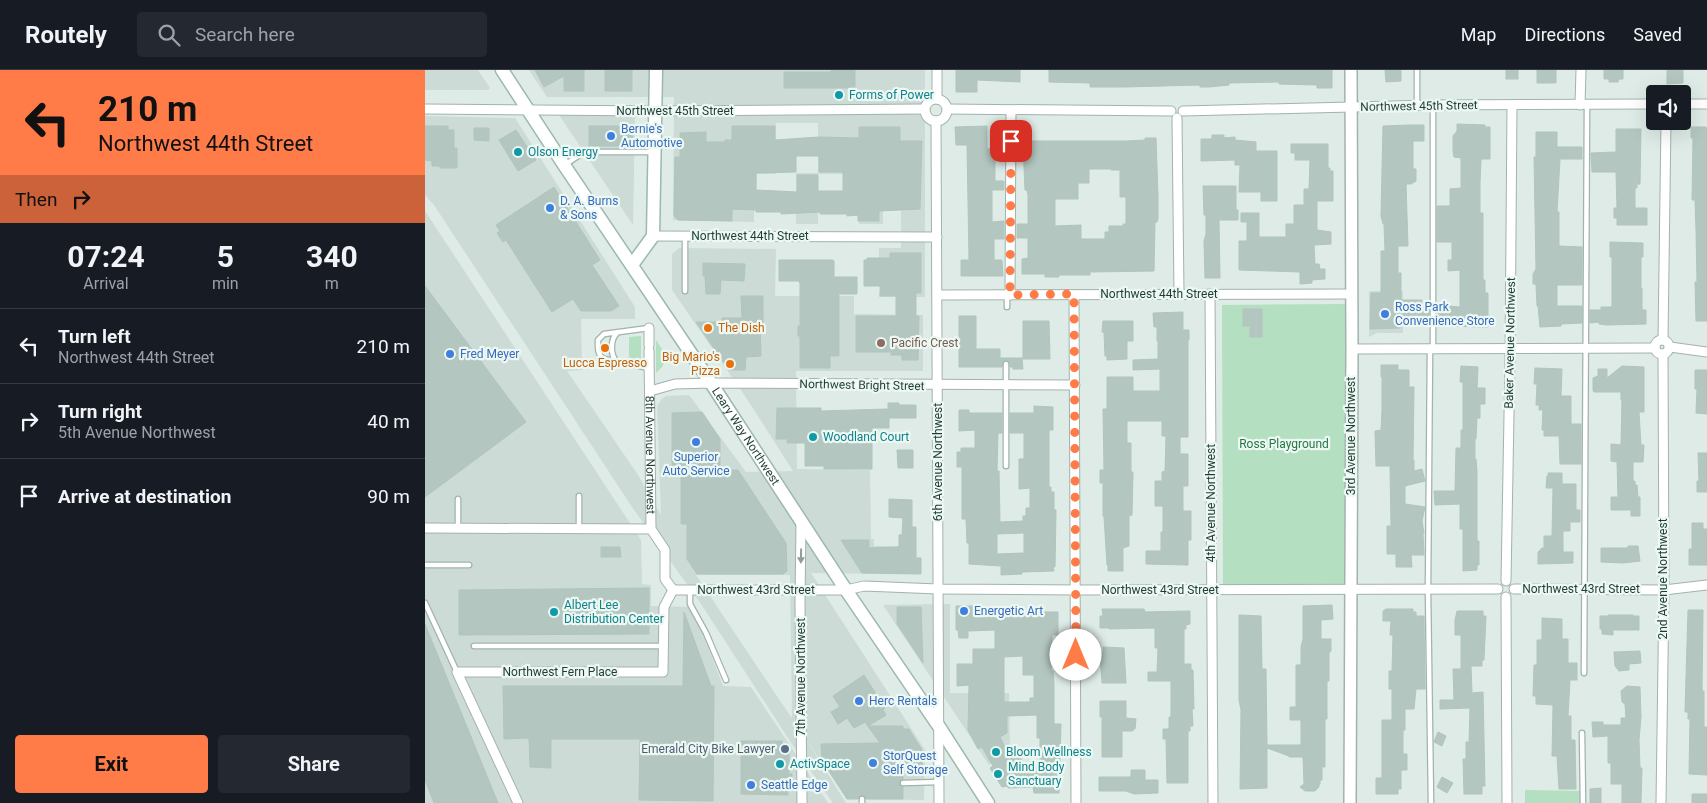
<!DOCTYPE html>
<html lang="en">
<head>
<meta charset="utf-8">
<style>
  :root { --surface:#171b24; --page:#242831; --text:#f1f3f6; --muted:#9ea1a6; --line:#363941; --accent:#ff7b48 }
  body { margin:0; font-family:Roboto,sans-serif; background:var(--page); color:var(--text); height:100vh; display:flex; flex-direction:column; font-size:19px; white-space:nowrap }
  * { box-sizing:border-box; margin:0 }
  p { font-size:16px; color:var(--muted) }
  .icon { flex:none; width:28px; height:28px; fill:none; stroke:currentColor; stroke-width:2; stroke-linecap:round; stroke-linejoin:round }
  .map { position:relative; flex:1; overflow:hidden }
  .drawer { display:flex; flex-direction:column; background:var(--surface); width:425px }
  .drawer>* { flex:none }
  .top-card { background:#ff7b48; color:#111; overflow:hidden }
  .buttons { position:absolute; left:1221px; top:15px; display:grid; gap:10px }
  .buttons a { display:grid; place-items:center; width:45px; height:45px; border-radius:5px; background:var(--surface); box-shadow:0 5px 20px #0002; font-size:25px }
  .pin { position:absolute; display:grid; place-items:center; width:42px; height:42px; color:#fff; margin:-21px; border-radius:10px; box-shadow:0 2px 8px #0006 }
  .me { position:absolute; width:55px; margin:-28px; rotate:0deg; stroke-linejoin:round; filter:drop-shadow(0 0 4px #0008) }
  .turn { display:flex; align-items:center; gap:18px; height:105px; padding:0 15px; font-size:22px }
  .turn .icon { width:65px; height:65px; stroke-width:2.5 }
  .turn b { display:block; font-size:35px; line-height:42px }
  .then { display:flex; align-items:center; height:48px; padding:0 15px; background:#0003; gap:10px; font-size:19px }
  .eta { display:flex; justify-content:space-evenly; align-items:center; height:85px; text-align:center }
  .eta b { font-size:30px; font-weight:700; line-height:35px }
  .primary-button { display:flex; gap:10px; margin-top:auto; padding:10px 15px }
  .primary-button a { flex:1; height:58px; border-radius:5px; background:var(--accent); color:#111; font-size:20px; font-weight:700; line-height:58px; text-align:center }
  .primary-button a+a { background:var(--page); color:var(--text) }
  ul { padding:0; list-style:none }
  li { display:flex; align-items:center; gap:15px; height:75px; padding:0 15px; border-top:1px solid var(--line) }
  li div { flex:1 }
  li b { display:block; font-size:19px }
  li em { font-style:normal }
  header { display:flex; align-items:center; gap:30px; box-sizing:border-box; height:70px; padding:0 25px; background:var(--surface); border-bottom:1px solid var(--line) }
  header strong { font-size:24px }
  nav { display:flex; gap:28px; margin-inline-start:auto; font-size:18px }
  .search { width:350px; height:45px; background:var(--page); display:flex; align-items:center; gap:12px; box-sizing:border-box; padding:0 18px; border-radius:5px; color:var(--muted); font-size:19px }
  main { display:flex; flex:1; min-height:0 }
  .map>svg:first-child { display:block }
  .built { fill:#ccdbd5; fill-rule:evenodd }
  .green { fill:#b4dfc1 }
  .building { fill:#b3c6bf; stroke:#b0c5bd; fill-rule:evenodd }
  .lines { fill:none; stroke-linecap:round; stroke-linejoin:round }
  .service-casing { stroke:#a1b3ad; stroke-width:7 }
  .minor-casing { stroke:#a1b3ad; stroke-width:11 }
  .tertiary-casing { stroke:#a1b3ad; stroke-width:14 }
  .secondary-casing { stroke:#9cb8af; stroke-width:15 }
  .service { stroke:#fff; stroke-width:4.5 }
  .minor { stroke:#fff; stroke-width:9 }
  .tertiary { stroke:#fff; stroke-width:11 }
  .secondary { stroke:#fff; stroke-width:12 }
  .oneway { fill:#8e9e9a }
  .route { stroke:#ff7b48; stroke-width:9; stroke-dasharray:0 16.2 }
  .culture-dot { fill:#0f9aa8; stroke:#eef8f3; stroke-width:2 }
  .shop-dot { fill:#3f7fe0; stroke:#eef8f3; stroke-width:2 }
  .food-dot { fill:#e8710a; stroke:#eef8f3; stroke-width:2 }
  .education-dot { fill:#8d6e63; stroke:#eef8f3; stroke-width:2 }
  .service-dot { fill:#5c6f8a; stroke:#eef8f3; stroke-width:2 }
  .labels { text-anchor:middle; stroke-width:4.5; stroke-linejoin:round; paint-order:stroke }
  .culture-label { font-size:12px; fill:#0d838f; stroke:#eef8f3; text-anchor:start }
  .street-label { font-size:12px; fill:#1e3c35; stroke:#eef8f3 }
  .shop-label { font-size:12px; fill:#366cbe; stroke:#eef8f3; text-anchor:start }
  .food-label { font-size:12px; fill:#c56008; stroke:#eef8f3; text-anchor:start }
  .education-label { font-size:12px; fill:#785e54; stroke:#eef8f3; text-anchor:start }
  .park-label { font-size:12px; fill:#247747; stroke:#eef8f3 }
  .service-label { font-size:12px; fill:#4e5e75; stroke:#eef8f3; text-anchor:end }
</style>
</head>
<body>
<header>
<strong>Routely</strong>
<div class="search"><svg class="icon" aria-label="search" viewBox="0 0 24 24"><circle cx="10" cy="10" r="6"/><path d="M15 15l6 6"/></svg>Search here</div>
<nav><a>Map</a><a>Directions</a><a>Saved</a></nav>
</header>
<main>
<section class="drawer">
<div class="top-card">
<div class="turn"><svg class="icon" aria-label="left" viewBox="0 0 24 24"><path d="M17 20v-9H6M10 6l-5 5 5 5"/></svg><div><b>210 m</b>Northwest 44th Street</div></div>
<div class="then">Then<svg class="icon" aria-label="right" viewBox="0 0 24 24"><path d="M7 20v-9h11M14 6l5 5-5 5"/></svg></div>
</div>
<div class="eta">
<div><b>07:24</b><p>Arrival</p></div>
<div><b>5</b><p>min</p></div>
<div><b>340</b><p>m</p></div>
</div>
<ul>
<li><svg class="icon" aria-label="left" viewBox="0 0 24 24"><path d="M17 20v-9H6M10 6l-5 5 5 5"/></svg><div><b>Turn left</b><p>Northwest 44th Street</p></div><em>210 m</em></li>
<li><svg class="icon" aria-label="right" viewBox="0 0 24 24"><path d="M7 20v-9h11M14 6l5 5-5 5"/></svg><div><b>Turn right</b><p>5th Avenue Northwest</p></div><em>40 m</em></li>
<li><svg class="icon" aria-label="arrive" viewBox="0 0 24 24"><path d="M6 21V4h12l-3 4 3 4H6"/></svg><div><b>Arrive at destination</b></div><em>90 m</em></li>
</ul>
<div class="primary-button"><a>Exit</a><a>Share</a></div>
</section>
<div class="map">
<svg width="1282" height="733" viewBox="0 0 1282 733">
  <rect width="100%" height="100%" fill="#deebe6"/>
  <path class="built" d="M0,0H53L65,18L63,20H0Z
    M104,0H500V227H454V178H476V106L458,112V154H434L433,104H393V154H371V103H393V53H351V104H332V118L329,120V152L248,150L249,27H122Z
    M134,45H210L208,155L163,88Z
    M0,46L90,48L210,237V249H156L157,300L142,301L213,405L236,445L232,336L237,329L241,326L264,325L321,402L368,401L322,329L247,220V184L254,178L351,179L350,226H429V244L498,245V301H371L372,399L445,400L446,469H449V476H476L477,504L386,503L500,680L499,730L422,729L382,671L421,733H408L367,674L276,534L207,437L9,135L0,125ZM271,505H365L367,647H366Z
    M0,141L216,470L217,514L226,515V536L268,537L298,616L326,617L403,733H0Z
    M944,221H978V263H952L944,267Z
    M525,534V623H584L585,683L564,695L458,535Z"/>
  <path class="green" d="M920,234V514L798,515L797,235Z
    M216,266V291L204,289V267Z
    M231,270L242,287L237,297L231,303Z
    M1100,720L1157,721V733H1100Z"/>
  <path class="building" d="M110,0H159V21H139V6L119,17Z
    M180,0H207V21H180Z
    M406,0H430V18H359V2H406Z
    M531,0H595V12L552,10V22H531Z
    M624,0H907V18H892V15L854,14V12L804,13V15L784,17H775V15L699,17H665V13L624,12Z
    M960,0H976V11L961,12Z
    M1081,0H1093V9H1081Z
    M1112,0H1131V13H1112Z
    M1179,0H1198V9H1194L1193,12H1184V9H1179Z
    M1242,0H1258V13L1242,14Z
    M1032,54L1060,55V57H1065V89H1056L1055,113V143H1058V210H1060V223H1063V257L1016,256V252H1012V235L1035,237V200L1023,201V190H1027V172H1012V136H1025V119L1036,118V88L1029,87L1028,81V66L1032,61Z
    M984,55H999V71H988V99H991V111L986,114H981L983,176H973V203H976V230H997V235H1004V252H997V255H975V258L945,259L946,223H956V181H960L959,154H958L956,146L958,56Z
    M0,56H23V60H29V78H32V98H15V96H7V91L0,90Z
    M164,56H208V76H164Z
    M307,56H350V70L394,67L434,68V57H475V71H497L495,139L454,141V151H433V145L422,146V144H395V142L356,144V142H331V140L307,139V151L253,150L249,146L250,87H255V63L281,62V72H300V70H307ZM371,86H394V102H418V121H393V105H372V122L331,120V103L371,102Z
    M562,56V79L580,78L579,90H570V111H579V120H567V152L579,151V169H569V190H577L578,206H536V190H544L542,75H531L530,57Z
    M1266,57H1281L1282,59V251H1271L1270,212H1272L1271,160L1270,130H1267L1268,68H1266Z
    M49,58H64V71L49,70Z
    M1191,59H1216L1215,114H1212V118H1210V138H1222V155H1192V148H1189V138H1192L1191,102H1167L1166,83L1191,82Z
    M91,60L111,90L93,101L74,70Z
    M1111,62H1132V77H1157V89H1135L1132,142H1134V176L1157,177V215H1132V236H1157V253L1136,254V256L1115,257L1113,236H1112L1111,214H1108V204L1111,199L1109,87H1111Z
    M787,65H799V68L810,67V70L831,72V81H852V131H836V122H814L815,95H810V90L776,91V69H787Z
    M720,68H731L733,127V148L732,152H730L729,201L665,202V205H634V207H620V204H597V189L603,188V168H592V154H603V125L602,120H600L598,74H601V71H701L720,70ZM664,99H686V100H695V127H701V154H698V156H684V162H680V169H656V155L630,156V129H653V113H664Z
    M866,74H903V98H905V101H908V131H892V160L906,162V174L889,175L890,194H894L895,199H900V209L887,210V213L875,214V202L814,200V171H822V152H816V143H834V167H861V154H869V135H879V119H884L885,90H870V83H866Z
    M778,116H811V140H813V150H794L795,208H780L779,171L781,164V145H779Z
    M129,117L175,190L167,195L194,236L186,241H156L148,229L127,242L81,170L78,172L72,163L75,161L71,155Z
    M1185,172L1218,173V187H1216V218H1217V240H1221V254L1182,255L1174,254V252L1165,253V240H1176V237H1187V187H1185Z
    M465,183H496V223H491V246H494L493,290H477V285H466V282H431V246H471V226H455L456,216H439V190H442V188H465Z
    M354,190H408L409,191V207H432V224H414V286H405V298H375V266H373V256H375V213L373,211H354Z
    M278,193L320,194L319,211L296,210L295,224H281L280,206H278Z
    M0,216L101,352L0,427Z
    M316,226H338V254H335L336,286L321,287L320,300H304L271,252H297V248H317Z
    M818,239H837V267H825V256H818Z
    M758,242V260H764V270H763V367H755V384H763V416H758V441H766V470H763V495L721,494V481H736V462H738V436H730V411H737V402L740,401L741,366H737V351H702V373H706V402H708L707,445L704,446V476L698,478V501H683V495H682L679,446H678V413H675V400H679L678,339H682V307H708V321H735V299L708,300V290L733,289V271H732V257H729L728,243Z
    M534,246H551V279H575V288H597L598,299H588V297H585V292L581,290L578,292L577,297H534Z
    M598,251H624L625,289H598Z
    M678,251H708V271H702V289L682,290V286H680L679,262H677Z
    M956,295H973V300H984V317H989L988,390H989V401L997,399L1000,411L980,416V434L1000,437L997,451L999,463H998L999,485H986L987,497H971V484H962V456H966L965,396H951L950,361L956,360L957,340V307H956Z
    M1036,296L1053,297L1052,318H1060V334H1055V348H1052L1051,369H1050V389H1051L1052,401V471H1054V495H1052V500L1038,501V459H1035V434L1010,435L1009,421H1030L1031,378H1036V360H1038V312H1035Z
    M1197,296L1219,297V342H1214L1216,375H1219L1218,392H1208V411H1210V415H1212L1213,427H1215V446H1206V440H1186V427H1193L1192,392L1186,391V374L1196,375L1197,330H1196V322H1169L1168,320V308L1173,306V299H1182V308Z
    M1110,298L1137,299L1136,326H1146V354H1156V394H1135L1134,366H1119V360H1117L1118,340H1114V335H1111L1112,314H1109Z
    M1270,300H1282V344L1271,343L1272,319H1270Z
    M463,333H474V335H491V348H464V358H447V399H399V396H380V373H362V369H351L352,338H396V341L463,339Z
    M609,336L628,337V360H624V417H626V422H629V440H631L630,497H628L629,501L597,502V504L576,505V496L544,494V473H542L541,449H537V397H532V382H536V378H550V360L534,361V340H544V343H577V363H573L572,401H574L575,452L598,451V446H601V438H605V418L594,419V389H599V363H585V343H609ZM599,463V483L572,484V464Z
    M277,342L295,369V400H313L361,473L362,501L358,504H272L262,489V454H256V400H247V343Z
    M472,380H488V398H473Z
    M1273,383H1282V422H1272V411H1274Z
    M1123,403H1137V414H1151V440H1155V452H1145V461H1138V482H1148V493L1113,494V482L1117,478H1119V466H1127L1128,418H1121L1122,406H1123Z
    M464,429L487,430V457H491V488H496V504L437,503L416,470H444V478L474,477V465H477L478,448L464,447Z
    M1267,453H1278V459H1282V495H1264V479H1267Z
    M1203,476H1213L1215,491L1198,493L1176,492V478H1203Z
    M176,477H195L196,487H176Z
    M224,518V564L34,565V520Z
    M907,535L908,549L896,550V569H906V581L904,583V611H902V649H900V697H897V710H895V714H894V717L890,721H880L875,717L879,714L878,687H864V686L842,678V718L815,719L816,640L814,630V545L836,546L837,599H841L842,675H876V650H865V637H871V595H876V577L878,569V536Z
    M531,536H549V542H633V565H627L626,601H628L629,615V654H636L634,723H609L608,717L583,718V716L577,717L565,698L568,696L557,677L553,679L543,660L544,615L532,616V594H548V579H570V560L543,561V568H534L533,560H531ZM598,586V605H609V628H605V632H579V587ZM612,645V668H615V697L596,698V684H583L575,667L582,663V646Z
    M472,537H496L498,593L472,554Z
    M677,539H719L720,542L765,541V554L761,555V559H759V594H766V600H768L769,639H767L768,656H765V661H763V713H742L741,669H738V659H744V647H746V611H723V602H732L733,578H730V558L684,559V558H675V546H678Z
    M961,539H988V542H991V546H999L1000,619H991L989,639H980V660H978V684H982V700H976V719H973V724H951V708H957V650H967V619H964V601H967L968,565H965L966,551H958V541Z
    M1263,540H1278L1277,621H1279V657H1282V705L1264,704L1265,649H1263V642H1260Z
    M1032,541H1058V546H1061L1059,590H1057V596H1046L1047,623L1058,622L1060,716H1057V724H1039L1038,689H1041V672H1044L1045,638L1015,639V630H1029L1028,599H1036V565H1030V550Z
    M259,542L286,616H289L288,731L214,730L215,669H126V698L105,697L104,668L79,669L78,616H258Z
    M1183,545H1208V546H1214V560H1188V565L1177,564V559H1175V546H1183Z
    M1117,548L1137,549V569H1143V593H1152V610H1145L1143,646H1146V670H1150L1151,719H1134L1132,686H1127L1128,635L1111,634V626H1108L1109,595H1112V570H1116L1117,568Z
    M0,554L73,733H9L0,710Z
    M678,577L699,578L701,613H677L675,583H678Z
    M1215,581L1216,593L1204,594V600L1194,601L1190,596L1189,582Z
    M439,605L460,638L458,640L461,645L443,656H478V659H484L497,680V696H478V709L474,713L475,716L478,717V729H441L437,725L435,726L433,729H422L397,690L396,674L455,673L440,652L429,658L422,648L413,654L406,642L415,637L408,626Z
    M1202,616L1215,617L1216,647L1214,670L1215,698H1217L1216,733H1197V714H1186V693H1183V666L1168,667L1167,652H1178V655H1196V648H1201L1200,634L1197,632L1196,621Z
    M675,631H701V648L711,649L710,659H708V661H697V687H677V647H675Z
    M1013,662L1021,666L1017,676L1009,672Z
    M316,671H357V676H364V704H367V717H363V725L316,724Z
    M706,700H720V710H733V723L709,724L701,721H674V707H706Z
    M1017,707L1028,713L1022,723L1012,717Z
    M1176,718V733H1165V719Z
    M1267,724H1282V733H1267Z"/>
  <g class="lines">
    <g class="service-casing">
      <path id="service" d="M992,0V35
        M1008,35V279
        M141,94L159,82H229
        M260,221V166
        M582,225V237
        M192,263C185,270 185,285 192,292
        M1005,279L1003,520L1006,733
        M224,298L179,289C172,285 173,277 173,270L179,264L224,258
        M581,396V294
        M154,426V459
        M33,458V429
        M0,495H44
        M265,520V534L281,563L301,610
        M0,533L32,602
        M49,576H238
        M1159,603L1162,35
        M1157,663L1158,733
        M478,713L514,712
        M437,729V733"/>
    </g>
    <g class="minor-casing">
      <g id="minor">
        <path d="M512,0V29"/>
        <circle cx="511" cy="40" r="11"/>
        <path d="M1258,34H1282"/>
        <path d="M1155,35L1156,0"/>
        <path d="M0,39L231,41L500,39"/>
        <path d="M522,39L746,41"/>
        <path d="M758,41L1008,35L1230,34"/>
        <path d="M752,48L754,224"/>
        <path d="M511,51L514,733"/>
        <path d="M228,166L512,167"/>
        <path d="M785,224L788,733"/>
        <path d="M512,225L927,224"/>
        <path d="M585,225L586,40"/>
        <path d="M649,225L651,733"/>
        <path d="M224,258V275"/>
        <circle cx="1237" cy="277" r="7"/>
        <path d="M1238,270L1241,51"/>
        <path d="M1245,277L1282,282"/>
        <path d="M927,279L1230,278"/>
        <path id="s1" d="M224,280L226,459L240,480V509L248,520"/>
        <path d="M225,321L250,314L286,313L650,315"/>
        <path d="M376,452L375,533L377,733"/>
        <path d="M0,458L226,459"/>
        <path d="M1081,511L1085,290L1087,35"/>
        <path d="M1089,519L1239,520L1282,515"/>
        <path d="M248,520H421L439,516L513,519L651,520L1073,519"/>
        <path d="M1081,527L1082,733"/>
        <path d="M93,733L32,602H238L239,537L248,520"/>
        <path d="M1236,733L1239,520L1238,284"/>
      </g>
    </g>
    <g class="tertiary-casing">
      <path id="tertiary" d="M925,733L927,279L926,0"/>
    </g>
    <g class="secondary-casing">
      <g id="secondary">
        <path id="s2" d="M77,0L139,95L288,316L421,520L513,655L563,733"/>
        <path d="M207,195L228,166L231,0"/>
      </g>
    </g>
    <use href="#service" class="service"/>
    <use href="#minor" class="minor"/>
    <use href="#tertiary" class="tertiary"/>
    <use href="#secondary" class="secondary"/>
  </g>
  <defs><path id="oneway-solid" d="M-6-.8H1V-3.2L6.5 0L1 3.2V.8H-6Z" transform="scale(1.25)"/></defs>
  <use class="oneway" href="#oneway-solid" transform="translate(376 486) rotate(91)"/>
  <g class="lines">
    <path class="route" d="M586,71L585,225L649,224L651,585"/>
  </g>
  <g class="culture-dot">
    <circle cx="414" cy="25" r="5"/>
    <circle cx="93" cy="82" r="5"/>
    <circle cx="388" cy="367" r="5"/>
    <circle cx="129" cy="542" r="5"/>
    <circle cx="571" cy="682" r="5"/>
    <circle cx="355" cy="694" r="5"/>
    <circle cx="573" cy="704" r="5"/>
  </g>
  <g class="shop-dot">
    <circle cx="186" cy="66" r="5"/>
    <circle cx="125" cy="138" r="5"/>
    <circle cx="960" cy="244" r="5"/>
    <circle cx="25" cy="284" r="5"/>
    <circle cx="271" cy="372" r="5"/>
    <circle cx="539" cy="541" r="5"/>
    <circle cx="434" cy="631" r="5"/>
    <circle cx="448" cy="693" r="5"/>
    <circle cx="326" cy="715" r="5"/>
  </g>
  <g class="food-dot">
    <circle cx="283" cy="258" r="5"/>
    <circle cx="180" cy="278" r="5"/>
    <circle cx="305" cy="294" r="5"/>
  </g>
  <circle class="education-dot" cx="456" cy="273" r="5"/>
  <circle class="service-dot" cx="360" cy="679" r="5"/>
  <g class="labels">
    <g class="culture-label">
      <text x="424" y="29">Forms of Power</text>
      <text x="103" y="86">Olson Energy</text>
      <text x="398" y="371">Woodland Court</text>
      <text x="139" y="539">Albert Lee<tspan x="139" dy="14">Distribution Center</tspan></text>
      <text x="581" y="686">Bloom Wellness</text>
      <text x="365" y="698">ActivSpace</text>
      <text x="583" y="701">Mind Body<tspan x="583" dy="14">Sanctuary</tspan></text>
    </g>
    <g class="street-label">
      <text transform="translate(994 36) rotate(-1)" y="4">Northwest 45th Street</text>
      <text x="250" y="45">Northwest 45th Street</text>
      <text x="325" y="170">Northwest 44th Street</text>
      <text x="734" y="228">Northwest 44th Street</text>
      <text transform="translate(1085 273) rotate(-89)" y="4">Baker Avenue Northwest</text>
      <text transform="translate(437 315) rotate(1)" y="4">Northwest Bright Street</text>
      <text dy="4" stroke="none"><textPath href="#s2" startOffset="440">Leary Way Northwest</textPath></text>
      <text transform="translate(926 366) rotate(-90)" y="4">3rd Avenue Northwest</text>
      <text dy="4" stroke="none"><textPath href="#s1" startOffset="105">8th Avenue Northwest</textPath></text>
      <text transform="translate(513 392) rotate(-90)" y="4">6th Avenue Northwest</text>
      <text transform="translate(786 433) rotate(-90)" y="4">4th Avenue Northwest</text>
      <text transform="translate(1238 509) rotate(-90)" y="4">2nd Avenue Northwest</text>
      <text x="1156" y="523">Northwest 43rd Street</text>
      <text x="331" y="524">Northwest 43rd Street</text>
      <text x="735" y="524">Northwest 43rd Street</text>
      <text x="135" y="606">Northwest Fern Place</text>
      <text transform="translate(376 607) rotate(-90)" y="4">7th Avenue Northwest</text>
    </g>
    <g class="shop-label">
      <text x="196" y="63">Bernie's<tspan x="196" dy="14">Automotive</tspan></text>
      <text x="135" y="135">D. A. Burns<tspan x="135" dy="14">&amp; Sons</tspan></text>
      <text x="970" y="241">Ross Park<tspan x="970" dy="14">Convenience Store</tspan></text>
      <text x="35" y="288">Fred Meyer</text>
      <text x="271" y="391" text-anchor="middle">Superior<tspan x="271" dy="14">Auto Service</tspan></text>
      <text x="549" y="545">Energetic Art</text>
      <text x="444" y="635">Herc Rentals</text>
      <text x="458" y="690">StorQuest<tspan x="458" dy="14">Self Storage</tspan></text>
      <text x="336" y="719">Seattle Edge</text>
    </g>
    <g class="food-label">
      <text x="293" y="262">The Dish</text>
      <text x="295" y="291" text-anchor="end">Big Mario's<tspan x="295" dy="14">Pizza</tspan></text>
      <text x="180" y="297" text-anchor="middle">Lucca Espresso</text>
    </g>
    <g class="education-label">
      <text x="466" y="277">Pacific Crest</text>
    </g>
    <g class="park-label">
      <text x="859" y="378">Ross Playground</text>
    </g>
    <g class="service-label">
      <text x="350" y="683">Emerald City Bike Lawyer</text>
    </g>
  </g>
</svg>
<div class="buttons">
<a><svg class="icon" aria-label="sound" viewBox="0 0 24 24"><path d="M4 9h4l5-4v14l-5-4H4zM17 9q2 3 0 6"/></svg></a>
</div>
<div class="pin" style="left:586px;top:71px;background:#d93025"><svg class="icon" aria-label="arrive" viewBox="0 0 24 24"><path d="M6 21V4h12l-3 4 3 4H6"/></svg></div>
<svg class="me" style="left:651px;top:585px" viewBox="-20 -20 40 40"><circle r="19" fill="#fff"/><path d="M0-13L10 11 0 6-10 11z" fill="#ff7b48"/></svg>
</div>
</main>
</body>
</html>
